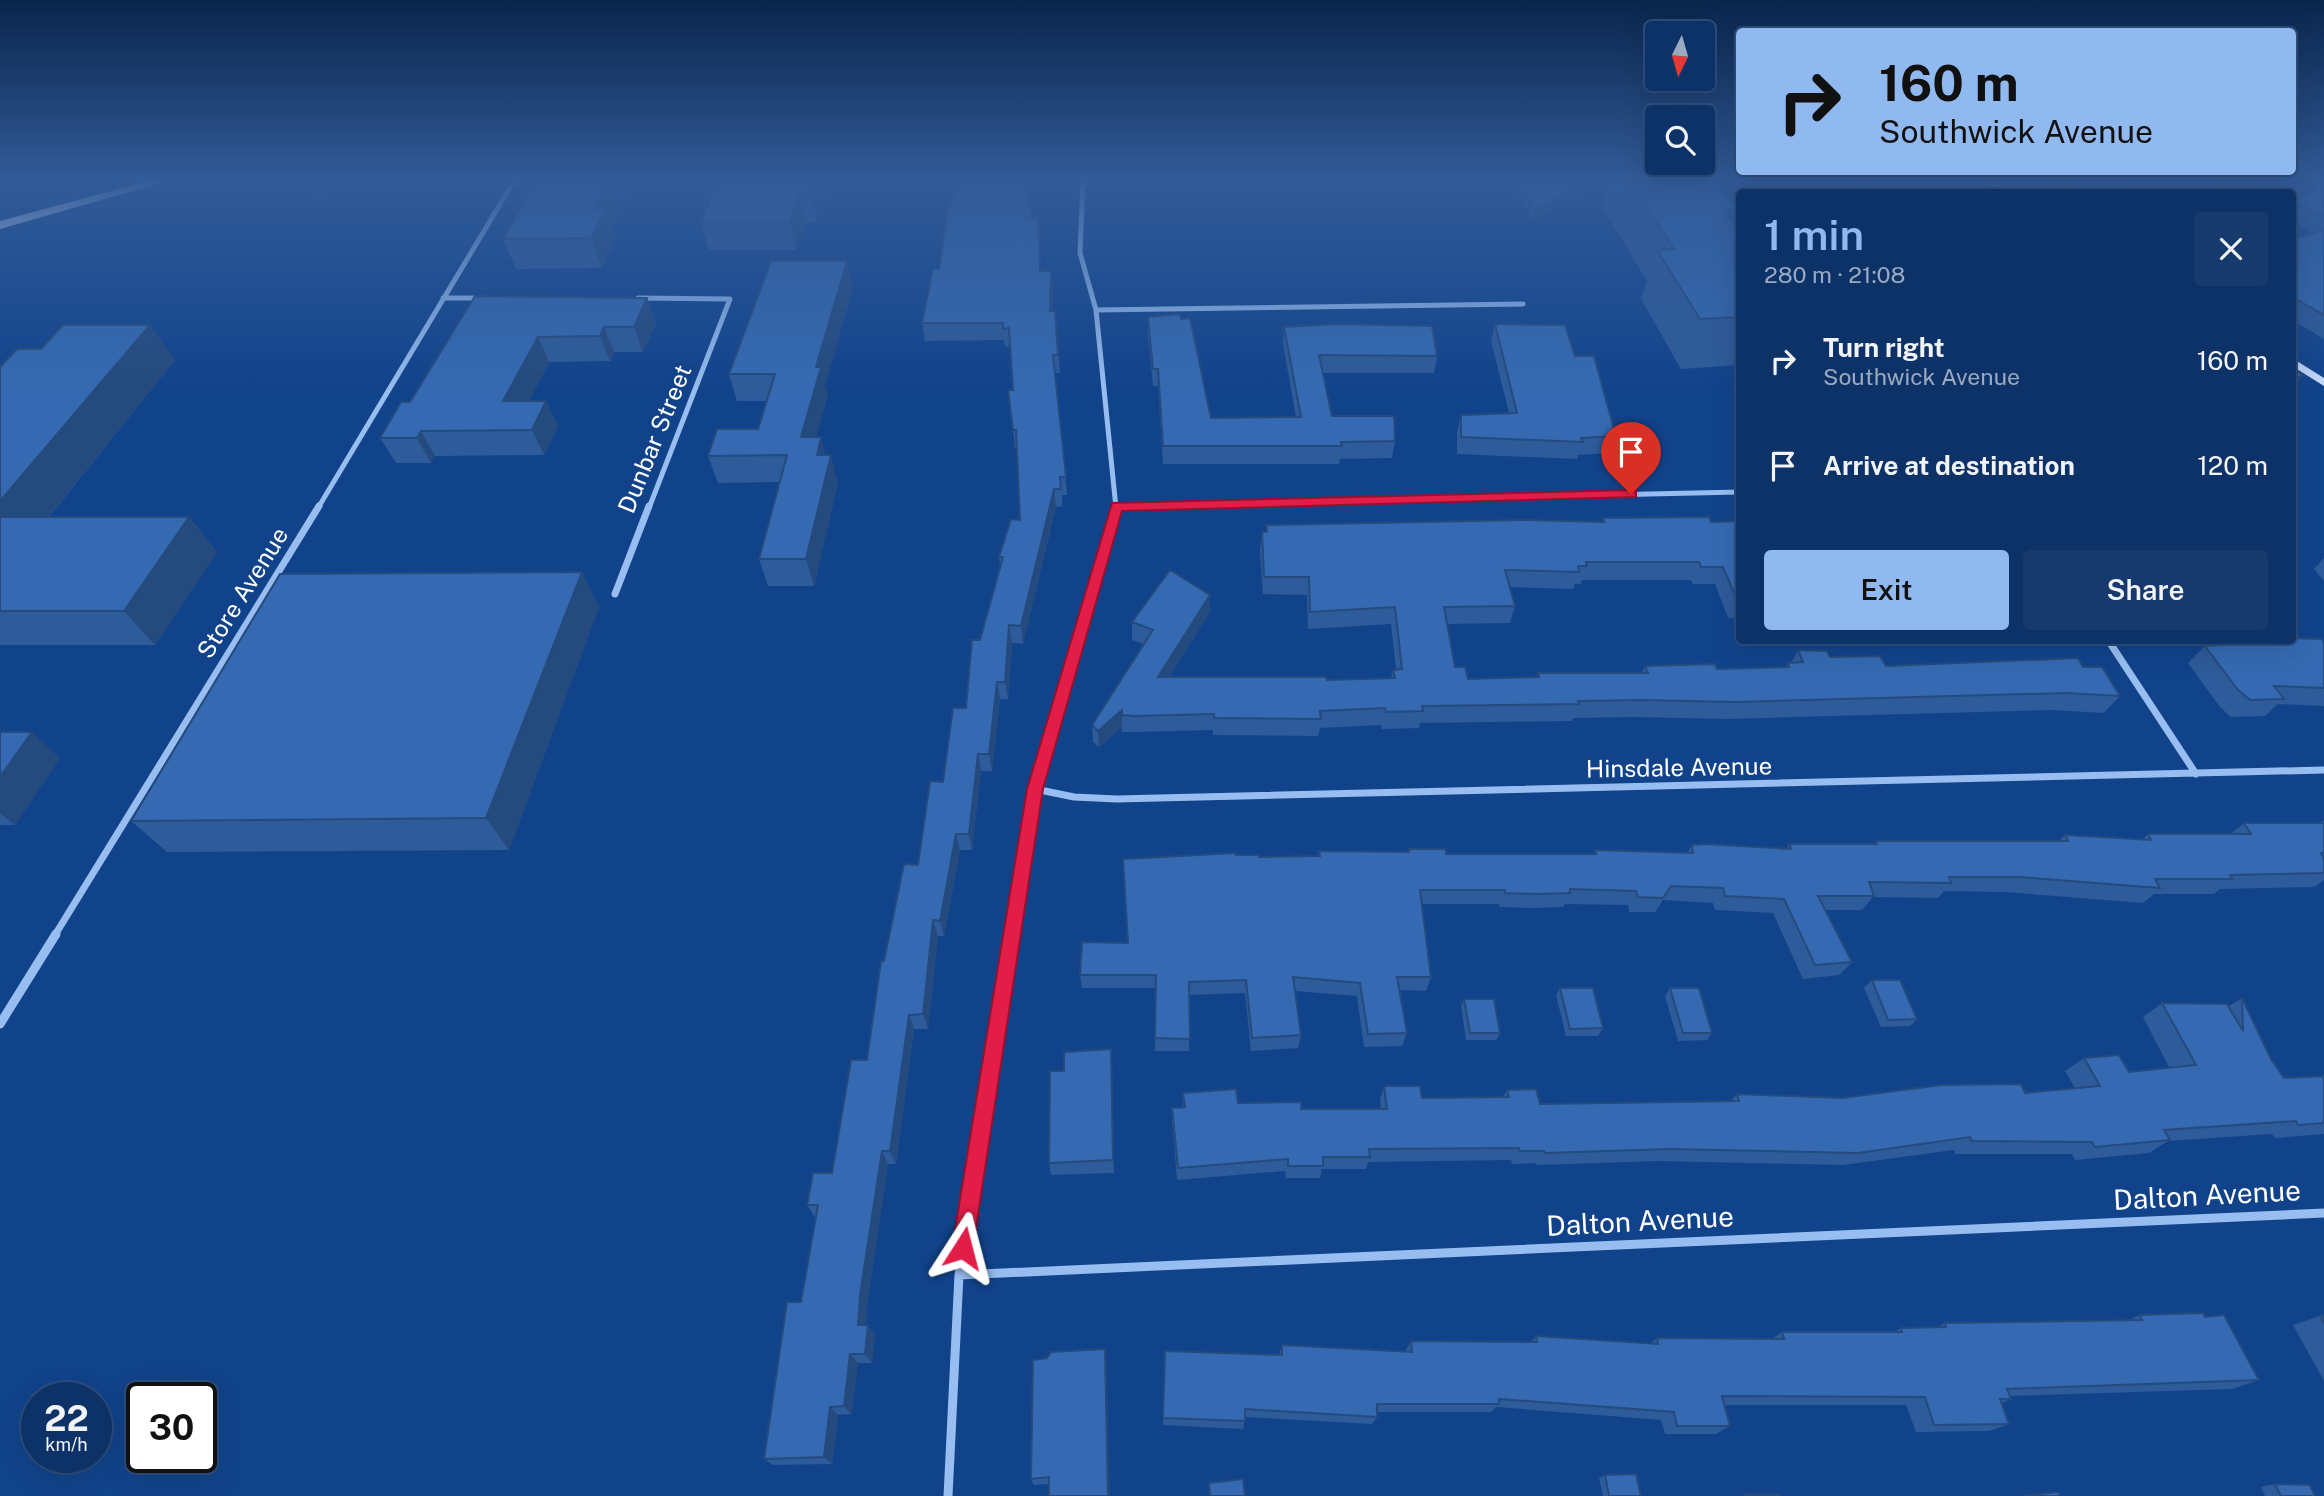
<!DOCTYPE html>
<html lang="en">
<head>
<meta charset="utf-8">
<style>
  :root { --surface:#0d3268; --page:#163a6e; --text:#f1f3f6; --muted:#9aaac0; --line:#2d4d7c; --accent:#90b9f0 }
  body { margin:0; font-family:"Public Sans",sans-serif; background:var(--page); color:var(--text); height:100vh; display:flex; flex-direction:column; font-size:26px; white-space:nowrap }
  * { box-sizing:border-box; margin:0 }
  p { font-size:23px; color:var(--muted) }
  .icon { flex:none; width:38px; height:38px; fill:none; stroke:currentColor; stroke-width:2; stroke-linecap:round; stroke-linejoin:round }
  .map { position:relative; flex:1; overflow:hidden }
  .side { position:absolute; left:1736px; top:189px; width:560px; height:455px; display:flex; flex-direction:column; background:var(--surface); border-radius:7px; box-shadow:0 7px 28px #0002,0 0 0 2px var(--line) }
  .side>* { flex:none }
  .guide { position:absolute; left:1736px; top:28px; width:560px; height:147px; border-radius:7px; box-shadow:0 7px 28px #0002,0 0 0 2px var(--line); background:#90b9f0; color:#111; overflow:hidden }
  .needle { width:46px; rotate:185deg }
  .fabs { position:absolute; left:1645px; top:21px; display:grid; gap:14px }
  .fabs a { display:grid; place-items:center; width:70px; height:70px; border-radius:7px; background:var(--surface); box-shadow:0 7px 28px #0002,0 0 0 2px var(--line); font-size:35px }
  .speed { position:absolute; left:21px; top:1382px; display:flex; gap:14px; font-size:35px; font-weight:700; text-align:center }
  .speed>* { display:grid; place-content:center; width:91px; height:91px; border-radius:50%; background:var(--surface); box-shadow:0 7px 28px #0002,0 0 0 2px var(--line); line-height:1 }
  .speed small { font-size:18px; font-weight:400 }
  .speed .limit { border:4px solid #111; border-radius:10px; background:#fff; color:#111 }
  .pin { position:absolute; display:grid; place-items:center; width:60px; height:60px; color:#fff; margin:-72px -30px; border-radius:50% 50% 50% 0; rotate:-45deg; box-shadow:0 0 7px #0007 }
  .pin .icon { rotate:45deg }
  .me { position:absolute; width:77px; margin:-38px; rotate:9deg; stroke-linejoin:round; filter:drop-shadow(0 0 5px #0008) }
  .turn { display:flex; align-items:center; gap:24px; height:147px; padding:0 28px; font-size:32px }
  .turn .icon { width:91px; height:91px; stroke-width:2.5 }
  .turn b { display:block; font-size:49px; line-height:60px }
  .round { display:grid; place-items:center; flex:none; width:74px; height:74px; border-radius:7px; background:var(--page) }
  .head { display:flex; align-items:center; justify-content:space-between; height:119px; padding:0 28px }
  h1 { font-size:42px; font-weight:600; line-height:52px; color:var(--accent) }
  .cta { display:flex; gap:14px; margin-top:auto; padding:14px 28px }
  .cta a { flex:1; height:80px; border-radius:7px; background:var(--accent); color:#111; font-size:28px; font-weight:600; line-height:80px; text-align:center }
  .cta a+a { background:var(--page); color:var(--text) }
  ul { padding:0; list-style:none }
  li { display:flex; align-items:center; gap:21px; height:105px; padding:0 28px }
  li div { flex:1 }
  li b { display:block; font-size:26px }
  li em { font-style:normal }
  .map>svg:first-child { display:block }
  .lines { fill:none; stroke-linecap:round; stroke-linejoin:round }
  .minor-far2 { stroke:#98bef1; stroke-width:5 }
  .minor-far1 { stroke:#98bef1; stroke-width:7 }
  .minor { stroke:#98bef1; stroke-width:9 }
  .secondary { fill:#c6dcfc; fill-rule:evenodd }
  .primary { fill:#e2ecff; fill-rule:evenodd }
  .wall { fill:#2e5b99; fill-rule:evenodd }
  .shaded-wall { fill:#254a7d }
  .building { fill:#356ab2; stroke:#254a7d; stroke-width:2 }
  .route { fill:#e11d48; stroke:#92132f; stroke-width:2 }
  .labels { text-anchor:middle; stroke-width:6; stroke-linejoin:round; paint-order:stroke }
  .street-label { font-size:24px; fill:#fff; stroke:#11438b }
  .near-street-label { font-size:28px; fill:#fff; stroke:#11438b }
</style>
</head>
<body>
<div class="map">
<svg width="2324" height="1496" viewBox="0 0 2324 1496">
  <rect width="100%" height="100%" fill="#11438b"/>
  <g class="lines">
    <path class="minor-far2" d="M1083,181L1080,253L1096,310L1116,508
      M1862,181V192
      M2296,181L2324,195
      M443,298H482
      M638,298L730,299L649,508
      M1096,310L1523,304
      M1117,506L1740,492
      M318,508L514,181"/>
    <path class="minor-far1" d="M615,594L649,506
      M2108,640L2196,774
      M1035,789L1074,797L1117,799L2324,770
      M55,935L319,506
      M1012,935L1035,789L1117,506"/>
    <path class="minor" d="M0,1024L56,934
      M959,1275L2324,1213
      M948,1496L959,1275L1012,934"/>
    <path class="secondary" d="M1981,181H1993L2011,192H2000Z
      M2292,358L2324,378V386L2292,366Z"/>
    <path class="primary" d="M148,181H167L0,229V221Z"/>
  </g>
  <path class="wall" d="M308,181H359L318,195Z
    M536,181H633L612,226L616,238L602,268L516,269L503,239Z
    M830,181L817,222H806L796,250H709L701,222Z
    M1512,181H1599L1533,219Z
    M1609,181H1715L1736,210L1732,221L1740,231V365L1681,369L1641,299L1647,281L1602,206Z
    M2050,181H2129L2150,192H2053L2054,190L2047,186Z
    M2220,181H2324V339L2292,320V239L2309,234L2311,232L2292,222V192H2232L2217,185ZM2318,186L2323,189L2314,192Z
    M1031,218L1040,235L1041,271H1051L1053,288L1052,311H1055L1060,373H1055L1067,495H1062V506L1056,507L1023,644L1012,643L1008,699H1000L992,771H981L972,850H960L944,936H938L928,1029H914L896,1164H888L867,1305L866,1325L875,1334L872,1363H858L851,1414L838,1415L832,1464L773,1465L764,1459L801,1302L816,1216H814L807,1205L832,1173L867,1060L884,961L918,865L966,708L980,640L1000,567L999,557L1020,520L1017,448H1015L1008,390H1013L1010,346L1005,347L1004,340L925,341L922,323L939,269Z
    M853,287L825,385L828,394L816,437L838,482L814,586H768L759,559L780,482L718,483L708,456L758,429L767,401H737L729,374Z
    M475,296L647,298L656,323L643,352H614L610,361L549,362L529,401L558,426L544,455L435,456L431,463H396L380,438L410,402Z
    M1148,317L1211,418L1296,417L1283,344L1284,327L1437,356L1434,373H1323L1332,416L1395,441L1392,458L1340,459L1339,464H1163L1158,386H1153L1148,334Z
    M1495,324L1575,356L1616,436L1610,453L1578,455L1577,459L1457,454V432L1461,415L1509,413L1491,341Z
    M175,360L49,517H189L217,552L155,645H0V367Z
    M1603,518L1711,522L1740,521V618H1728L1715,584H1693L1691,580H1582L1580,584H1575L1573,589L1510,587L1515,606L1510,623L1447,624L1455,667L1468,679L1536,677L1538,673H1642L1645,666L1717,669L1785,667L1788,663H1791L1798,650L1830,657L1886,666L2083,667L2120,696L2104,713L2051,710L1726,719L1634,717L1573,718L1572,721L1420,723L1419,728L1382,729L1381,725L1320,728L1318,736L1213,735V730L1134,732H1122V727L1099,747L1093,742L1092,725L1144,644L1132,640V622L1210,612L1169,677L1327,680L1391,678L1393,670L1396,669L1391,624L1308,629L1307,595L1263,594L1260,550L1262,532H1266V525L1602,522Z
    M2324,558V581L2314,569Z
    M582,572L599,607L509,850L167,852L131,821Z
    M2211,640H2292L2324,642V706L2278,704L2265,716L2231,717L2220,707L2188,663Z
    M0,732L60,758L15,825H0Z
    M2324,820V880L2314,887L2220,889L2214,894H2154L2143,903L2005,892L1944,891L1938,898L1873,897L1862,910H1825L1852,962L1839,975L1803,979L1773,913L1715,910L1713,903L1663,900L1655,912H1629L1628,905L1565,904L1563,907L1532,908L1500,907L1499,904H1422L1431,977L1426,991L1400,990L1407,1033L1402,1046L1364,1047L1357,996L1295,991L1301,1035L1298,1048L1251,1051L1245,993L1189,995V1051H1155L1156,988H1082L1080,975L1128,943L1236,855L1259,857L1318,856L1319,851L1408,852L1409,849L1446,854H1594L1595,850L1687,853L1692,845L1786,849L1789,844H1874L1876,841H2059L2065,835L2142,840L2148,834H2231L2244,823H2320Z
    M1872,980L1917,1019L1910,1026L1881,1027L1864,988Z
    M1560,988L1603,1028L1598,1036H1566L1556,995Z
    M1670,988L1712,1033L1707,1040L1678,1041L1665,996Z
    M2242,998L2271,1059L2284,1078L2324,1076V1134L2275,1138L2272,1134L2168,1141L2149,1153L2075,1160L2072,1154H1955L1954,1150L1843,1165L1659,1161L1537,1165L1536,1163L1512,1164L1511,1160L1368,1162L1366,1169H1322L1320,1178H1286L1285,1171L1177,1180L1172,1121V1108L1183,1107V1093L1238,1103L1301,1109H1381L1380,1100L1384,1086L1422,1098L1503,1097L1507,1090L1540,1104L1731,1101L1737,1094L1842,1098L2025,1093L2075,1088L2065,1071L2084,1058L2129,1072L2169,1067L2143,1017L2162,1003L2229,1006Z
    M1464,999L1500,1033L1496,1040H1466L1461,1006Z
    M1112,1063L1114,1173L1051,1175L1049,1163Z
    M2140,1315L2205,1317L2259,1380L2232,1389L2010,1396L2011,1399L2002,1403L2009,1424L1989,1431L1916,1432L1906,1405H1724L1730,1426L1716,1434H1665L1661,1420L1496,1407L1491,1412H1377V1417L1372,1424L1245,1417L1243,1429L1163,1425L1165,1351L1279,1355L1282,1345L1405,1352L1411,1341L1531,1342L1536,1336L1650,1344L1657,1338L1772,1339L1782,1332H1894L1901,1328L1938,1327L1945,1323L2129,1320Z
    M2324,1315V1381L2293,1325L2320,1316Z
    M1105,1349L1106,1358L1049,1484L1034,1485L1031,1479L1047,1358Z
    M1605,1475L1641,1496H1603L1599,1478Z
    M2275,1484L2315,1496H2265L2261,1487Z"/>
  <path class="shaded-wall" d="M311,181H359L318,195Z
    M609,181H633L612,226L616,238L602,268L591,238L595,209Z
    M815,181H830L817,222L811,194Z
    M1586,181H1599L1533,219L1535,210Z
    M2318,181H2322L2312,195L2293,201L2300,188Z
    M800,194L806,222L796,250L790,222Z
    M1039,218L1040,235L1041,289L1040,271Z
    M847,261L853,287L825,385L828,394L809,464L801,437L816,367Z
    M1051,271L1053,288L1051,329L1050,311Z
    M647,298L656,323L643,352L634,327Z
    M150,325L175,360L20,552L0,531V501Z
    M604,327L614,352L610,361L600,336Z
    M538,337L549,362L516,427L503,401Z
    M2304,376L2292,389V378Z
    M546,401L558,426L544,455L532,430Z
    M421,431L435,456L431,463L417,438Z
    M821,437L828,464L817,455Z
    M831,455L838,482L814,586L806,559Z
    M1054,489L1056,507L1023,644L1021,626Z
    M189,517L217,552L155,645L124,611Z
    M582,572L599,607L509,850L486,818Z
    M1210,595V612L1158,694V677Z
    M1009,625L1012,643L1008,699L1005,682Z
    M997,682L1000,699L992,771L989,754Z
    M1122,710V727L1099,747L1098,731Z
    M32,732L60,758L15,825L0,813V777Z
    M978,754L981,771L972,850L969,834Z
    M956,834L960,850L944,936L940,921Z
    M933,920L938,936L928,1029L923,1014Z
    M909,1015L914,1029L896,1164L890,1151Z
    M1111,1049L1112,1063L1114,1173L1113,1160Z
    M882,1151L888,1164L867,1305L865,1334L858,1325L860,1295Z
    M868,1325L875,1334L872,1363L865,1354Z
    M1105,1349L1106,1358L1110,1496H1108Z
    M850,1354L858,1363L851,1414L844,1406Z
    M830,1407L838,1415L832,1464L824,1457Z"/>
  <path class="building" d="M536,181H609L595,209H606L591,238L503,239Z
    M719,181H815L811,194H800L790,222H701Z
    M1027,181L1031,218H1039L1040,271H1051L1050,311H1055L1058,355H1053L1066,477H1060L1061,489H1054L1021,626L1009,625L1005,682H997L989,754H978L969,834H956L940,921L933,920L923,1014L909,1015L890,1151H882L860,1295L858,1325H868L865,1354H850L844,1406L830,1407L824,1457L764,1459L787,1302H801L818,1205H807L813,1173H832L851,1060H867L881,961H884L904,864L918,865L930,781L943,782L953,708H966L972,640H980L1003,557H999L1011,519L1020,520L1016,430H1013L1008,390H1013L1009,328L1003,329V323H922L933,269H939L947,213L957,186Z
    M1519,181H1586L1535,210Z
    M1630,181H1715L1736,210L1725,211L1740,231V317L1700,319L1657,250L1674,249Z
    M2069,181H2129L2150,192H2092Z
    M2251,181H2318L2300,188L2301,196L2324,188V216L2292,201V192H2275Z
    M2324,230V315L2292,297V239Z
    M771,261H847L816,367H821L801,437H821L817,455H831L806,559H759L787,455L708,456L717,429H758L775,374H729Z
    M475,296L647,298L634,327H604L600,336L538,337L503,401H546L532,430L421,431L417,438H380L401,402H410Z
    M1180,314L1181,319L1190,318L1211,418L1301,417L1284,327L1337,324L1432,326L1437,356L1319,355L1332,416H1394L1395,441L1341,442L1342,446H1163L1158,369H1153L1148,317Z
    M1495,324L1565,325L1575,356H1594L1616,436L1581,438L1583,442L1461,437V415L1517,413Z
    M63,325H150L0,501V367L17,349H41Z
    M2292,368L2304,376L2292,378Z
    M0,517H189L124,611H0Z
    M1709,517L1711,522L1740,521V600H1737L1723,567H1701L1699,562H1586L1587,566H1578L1579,572L1505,570L1515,606L1444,607L1455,667H1465L1468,679L1539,677L1538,673H1648L1645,666L1715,664L1717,669L1789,667L1788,663L1803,662L1798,650L1827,651L1830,657L1880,656L1886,666L2078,658L2083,667H2102L2120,696L2066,693L1735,702L1642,700L1578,701L1579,704L1422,706L1423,711L1386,712L1385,708L1320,711L1321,719L1214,718V714L1134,716L1122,715V710L1098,731L1092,725L1153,630L1132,622L1170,570L1210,595L1158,677H1326L1327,680L1395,678L1393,670L1402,669L1395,607L1310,612L1309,577H1264L1262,532H1267L1266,525L1525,520L1604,522L1603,518Z
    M582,572L486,818L131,821L280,574Z
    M2292,638L2322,639L2324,642V688L2274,686L2284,699L2250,700L2238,690L2205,646L2219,645L2216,640H2292Z
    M0,732H32L0,777Z
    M2244,823H2324V853H2321L2324,858V873L2230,875L2232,879H2155L2160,888L2020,877H1949L1951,883L1869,882L1874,896H1818L1852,962L1815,965L1784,899L1725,896L1723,888L1671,886L1663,898L1638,897L1636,891L1570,889V893L1538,894L1505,893V890H1420L1431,977H1397L1407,1033L1368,1034L1360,983L1293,977L1301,1035L1252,1038L1246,980L1189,982L1190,1039L1155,1038L1156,975H1080L1082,942L1128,943L1123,859L1236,853V855H1259V857L1320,856L1319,851L1409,852V849H1446V854H1596L1595,850L1693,853L1692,845L1705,844L1791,849L1789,844H1877L1876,841H2068L2065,835L2151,840L2148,834H2251Z
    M1872,980H1900L1917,1019L1888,1020Z
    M1560,988H1593L1603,1028L1570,1029Z
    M1670,988H1699L1712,1033H1683Z
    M2242,998L2271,1059L2284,1078L2324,1076V1123L2298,1125L2296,1121L2164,1130L2170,1140L2095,1147L2092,1142L1972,1141L1970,1137L1858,1153L1669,1149L1545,1153L1544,1151H1520L1519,1148L1369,1149L1370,1157H1323V1166H1288V1159L1178,1168L1172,1108L1185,1107L1183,1093L1236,1089L1238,1103L1301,1102V1109H1387L1384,1086H1420L1422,1098L1509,1097L1507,1090L1536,1089L1540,1104L1739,1101L1737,1094L1842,1098L1941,1085L2021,1084L2025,1093L2100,1086L2084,1058L2119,1055L2129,1072L2196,1065L2162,1003L2227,1004L2243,1031Z
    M1464,999H1494L1500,1033H1470Z
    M1111,1049L1113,1160L1049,1163L1050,1071H1064V1052Z
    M2203,1313L2205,1317L2224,1315L2259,1380L2007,1389L2011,1399H2000L2009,1424L1934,1425L1925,1397L1722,1396L1730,1426H1677L1674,1412L1499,1399V1404H1377V1417L1245,1409V1421L1163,1418L1165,1351L1282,1355V1345L1412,1352L1411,1341L1537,1342L1536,1336L1658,1344L1657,1338L1784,1339L1782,1332H1902L1901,1328L1946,1327L1945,1323L2142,1320L2140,1315Z
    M2324,1315V1323L2320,1316Z
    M1105,1349L1108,1496H1049V1477L1031,1479L1033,1360L1047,1358L1051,1352Z
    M1636,1474L1641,1496H1609L1605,1475Z
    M1243,1479L1245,1496H1210L1209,1483Z
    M2275,1484L2310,1485L2315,1496H2281Z
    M2058,1492L2060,1496H2023Z
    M1745,1494L1780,1495L1781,1496H1746Z"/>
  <linearGradient id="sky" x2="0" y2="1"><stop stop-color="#09254c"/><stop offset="0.46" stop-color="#325b98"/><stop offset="1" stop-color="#325b98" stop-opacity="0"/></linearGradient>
  <rect width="2324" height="390" fill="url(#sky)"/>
  <path class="route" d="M1631,490L1636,491V497L1122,511L1043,789L973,1248L970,1255L963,1258L955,1255L952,1248L1027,789L1112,503Z"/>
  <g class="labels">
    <g class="street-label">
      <text transform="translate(655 439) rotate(-68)" y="8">Dunbar Street</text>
      <text transform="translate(243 593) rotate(-58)" y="8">Store Avenue</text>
      <text transform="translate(1679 768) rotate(-1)" y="8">Hinsdale Avenue</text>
    </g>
    <g class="near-street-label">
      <text transform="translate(2207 1195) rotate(-3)" y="10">Dalton Avenue</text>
      <text transform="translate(1640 1221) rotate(-3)" y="10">Dalton Avenue</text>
    </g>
  </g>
</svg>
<div class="fabs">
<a><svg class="needle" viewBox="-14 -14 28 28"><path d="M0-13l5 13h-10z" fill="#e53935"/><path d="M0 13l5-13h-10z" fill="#9aaac0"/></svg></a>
<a><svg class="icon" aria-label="search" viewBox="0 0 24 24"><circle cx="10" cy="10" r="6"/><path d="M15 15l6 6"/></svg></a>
</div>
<div class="speed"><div>22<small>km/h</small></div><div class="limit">30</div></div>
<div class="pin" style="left:1631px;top:494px;background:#d93025"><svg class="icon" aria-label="arrive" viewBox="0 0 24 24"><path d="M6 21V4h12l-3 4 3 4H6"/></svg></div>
<svg class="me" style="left:963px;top:1248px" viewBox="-20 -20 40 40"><path d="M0-17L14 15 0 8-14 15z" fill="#e11d48" stroke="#fff" stroke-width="4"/></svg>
<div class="guide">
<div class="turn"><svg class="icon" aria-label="right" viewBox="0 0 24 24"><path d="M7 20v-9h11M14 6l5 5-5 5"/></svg><div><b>160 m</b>Southwick Avenue</div></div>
</div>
<section class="side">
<div class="head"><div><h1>1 min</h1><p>280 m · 21:08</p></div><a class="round"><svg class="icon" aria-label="close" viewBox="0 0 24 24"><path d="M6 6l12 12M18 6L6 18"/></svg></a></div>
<ul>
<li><svg class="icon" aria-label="right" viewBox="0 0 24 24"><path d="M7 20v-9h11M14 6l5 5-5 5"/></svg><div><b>Turn right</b><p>Southwick Avenue</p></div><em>160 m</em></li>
<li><svg class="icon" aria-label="arrive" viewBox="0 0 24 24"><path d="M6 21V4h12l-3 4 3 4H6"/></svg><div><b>Arrive at destination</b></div><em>120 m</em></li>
</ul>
<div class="cta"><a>Exit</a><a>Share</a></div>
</section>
</div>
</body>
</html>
